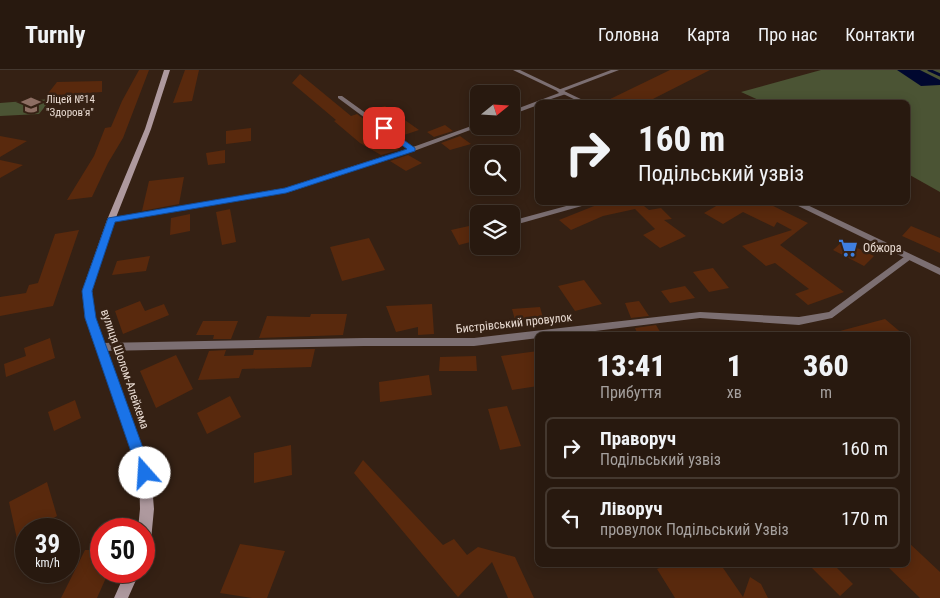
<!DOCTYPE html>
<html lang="uk">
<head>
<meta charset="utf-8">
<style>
  :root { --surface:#28190f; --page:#34261d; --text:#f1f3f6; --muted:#a5a09e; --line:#44382f }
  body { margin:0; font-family:"Roboto Condensed",sans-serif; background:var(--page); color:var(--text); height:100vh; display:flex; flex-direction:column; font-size:19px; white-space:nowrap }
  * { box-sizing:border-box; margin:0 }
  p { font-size:16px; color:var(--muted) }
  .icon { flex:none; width:28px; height:28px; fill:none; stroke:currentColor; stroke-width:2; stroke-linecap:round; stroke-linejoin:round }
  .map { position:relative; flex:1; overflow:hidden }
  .panel { position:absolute; left:535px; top:262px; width:375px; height:235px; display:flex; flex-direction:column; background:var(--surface); border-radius:8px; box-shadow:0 2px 12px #0003,0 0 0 1px var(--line) }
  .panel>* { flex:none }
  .top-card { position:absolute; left:535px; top:30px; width:375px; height:105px; border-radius:8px; box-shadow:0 2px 12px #0003,0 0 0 1px var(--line); background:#28190f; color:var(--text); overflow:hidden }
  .needle { width:32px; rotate:72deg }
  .controls { position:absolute; left:470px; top:15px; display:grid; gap:10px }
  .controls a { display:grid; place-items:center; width:50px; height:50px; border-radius:8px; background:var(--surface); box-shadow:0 2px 12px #0003,0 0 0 1px var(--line); font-size:25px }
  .speed { position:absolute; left:15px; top:448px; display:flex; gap:10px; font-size:25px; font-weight:700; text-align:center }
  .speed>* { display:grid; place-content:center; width:65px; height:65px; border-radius:50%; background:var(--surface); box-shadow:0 2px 12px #0003,0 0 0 1px var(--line); line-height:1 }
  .speed small { font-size:12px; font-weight:400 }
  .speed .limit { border:8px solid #d22; background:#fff; color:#111 }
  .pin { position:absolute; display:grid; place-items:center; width:42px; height:42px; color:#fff; margin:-21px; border-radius:10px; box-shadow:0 2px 8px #0006 }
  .me { position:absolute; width:55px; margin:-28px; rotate:341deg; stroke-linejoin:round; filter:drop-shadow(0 0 4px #0008) }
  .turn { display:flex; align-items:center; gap:18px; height:105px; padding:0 20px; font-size:22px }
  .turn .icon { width:65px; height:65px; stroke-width:2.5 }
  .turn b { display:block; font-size:35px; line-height:42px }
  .eta { display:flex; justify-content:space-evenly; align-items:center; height:85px; text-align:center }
  .eta b { font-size:30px; font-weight:800; line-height:35px }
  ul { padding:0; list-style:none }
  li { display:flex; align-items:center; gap:15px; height:62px; margin:0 10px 8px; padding:0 10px; border:2px solid var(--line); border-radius:8px }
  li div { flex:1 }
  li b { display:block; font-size:19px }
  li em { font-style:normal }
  header { display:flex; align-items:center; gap:30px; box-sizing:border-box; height:70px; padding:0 25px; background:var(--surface); border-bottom:1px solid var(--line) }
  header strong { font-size:24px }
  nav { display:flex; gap:28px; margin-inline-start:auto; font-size:18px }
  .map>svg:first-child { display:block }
  .green { fill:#4b5434 }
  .water { fill:#00072f }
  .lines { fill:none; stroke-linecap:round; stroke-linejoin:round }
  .stream { stroke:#00072f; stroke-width:3 }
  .building { fill:#59290d }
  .minor { fill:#7c6f72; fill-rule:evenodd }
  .tertiary { fill:#7c6f72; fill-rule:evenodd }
  .secondary { fill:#ae999e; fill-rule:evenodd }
  .route { fill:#1a73e8; stroke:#114b97 }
  .labels { text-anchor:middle; stroke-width:5; stroke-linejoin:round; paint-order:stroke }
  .far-poi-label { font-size:11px; fill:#e9dbd2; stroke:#352114; text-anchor:start }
  .poi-label { font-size:12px; fill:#e9dbd2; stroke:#352114; text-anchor:start }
  .street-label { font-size:12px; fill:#e9dbd2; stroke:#352114 }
</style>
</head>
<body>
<header>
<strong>Turnly</strong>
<nav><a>Головна</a><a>Карта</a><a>Про нас</a><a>Контакти</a></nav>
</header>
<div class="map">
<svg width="940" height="528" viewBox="0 0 940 528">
  <rect width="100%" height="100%" fill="#352114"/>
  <path class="green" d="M821,0H940V122L908,104V32H763L741,22Z
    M51,29L39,44L0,46V33Z"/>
  <path class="water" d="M897,0H920L940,10V15L921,16Z"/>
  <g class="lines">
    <path class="stream" d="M929,0L940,5"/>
  </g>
  <path class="building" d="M139,0H149L123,68L108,93L92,127L67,130L94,86L105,58L111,57L122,31Z
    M185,0H199L192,31L173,33Z
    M670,0H710L647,32H604Z
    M300,4L351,46L357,44L391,70L385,72L399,80L381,85L360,73L334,51L336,50L292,13Z
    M102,11V22L46,26L57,12Z
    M385,36L419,60L401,66L366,41Z
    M445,55L453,61L434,67L427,62Z
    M251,58V71L226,74V61Z
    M0,66L27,71L0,87Z
    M460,66L471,74L450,80L441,73Z
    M225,80V93L208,95L206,83Z
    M408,85L422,93L406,101L390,91Z
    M0,90L23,95L0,108Z
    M184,107L179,134L142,141L149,111Z
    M604,132H639L649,140L661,138L672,149L664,150L686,166L660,178L643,165L655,159L635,139L603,146L571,160L559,150Z
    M723,132H765L808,153L780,175L844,222L808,235L795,224L809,219L775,193L766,196L742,176L792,160L777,152L774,157L743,142L723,154L704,143Z
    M230,139L236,172L222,175L216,142Z
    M190,144V161L170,165L171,148Z
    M469,156L478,170L459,175L451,160Z
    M911,156L940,168V183L902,166Z
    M79,160L53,236L0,246V227L26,223L29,215L38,213L55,164Z
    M369,168L385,200L342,211L330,177Z
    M843,171L851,175L874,186L864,196L833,180Z
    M150,186L146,201L112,205L117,191Z
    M713,198L729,218L709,222L693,202Z
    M584,210L602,234L575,241L558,216Z
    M685,216L695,228L670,233L661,221Z
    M140,231L145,241L164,234L169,245L123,264L115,241Z
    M639,231L649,246L631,248L625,233Z
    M432,234L434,264L418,265V257L396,262L386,236Z
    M540,237L545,255L517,257L512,239Z
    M311,244H347L343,265L259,268L267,246L310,247Z
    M885,249L904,265H841L840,261Z
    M203,251H238L231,269H213L214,265H196Z
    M656,255L662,265H638L635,258Z
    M50,268L55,288L6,307L4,294L26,286L24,278Z
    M315,279L311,297L242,299L239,308L198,310L209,281L226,280L224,286L253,285L254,280Z
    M538,281V316L512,320L501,286Z
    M176,285L193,319L156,338L140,301Z
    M476,286L477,301H439L440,287Z
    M429,305L432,325L380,332L379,312Z
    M230,326L241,347L207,364L197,343Z
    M75,330L81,348L54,361L48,342Z
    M507,336L521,376L500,380L488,339Z
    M291,375L292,405L254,413V383Z
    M363,390L443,475L454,469L467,485L478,477L515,487L534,528H508L492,492L458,527L354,403Z
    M47,412L57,446L35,459H26V463L17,469L9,432Z
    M908,472L940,502V528H920L886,495H908Z
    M240,474L285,481L267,528H252L220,523Z
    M85,480H101V501H109L97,528H61Z
    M666,495H721L743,527L750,507L761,514L768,528H675L657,499Z
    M809,495H834L853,514L840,526Z"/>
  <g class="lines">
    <path class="minor" d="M611,0H619L564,21L567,23L566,24L542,32H538V35L511,45V41L559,23L557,21L558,20Z
      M338,26H342L413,77L477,54L479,53V56H481L414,81L289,122L111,152L107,150L111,148L285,118L407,79L338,28Z
      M581,132H596L511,156V151Z
      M908,184L912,187L911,189L832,248L799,255L700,248L563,265H538V268L474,276H364L101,281L97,280L96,277L97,274L101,273L364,268H474L700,242L799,247L829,242Z"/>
    <path class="tertiary" d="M513,0H520L587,32H580Z
      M790,132H801L940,198V205Z"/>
    <path class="secondary" d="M164,0H170L151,59L115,150L92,221L95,248L151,403L154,439L151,470L149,475L144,477V459H138L140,439L139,403L85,248L82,221L107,150L145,59Z
      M126,501H140L128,528H114Z"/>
  </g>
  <path class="route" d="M384,56L415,78V81L286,123L115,152L92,221L96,248L152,403L150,408L145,410L140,408L85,248L82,221L108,148L285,118L407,79L381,60L380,58Z"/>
  <defs>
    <g id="school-bare" transform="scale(1.5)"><path d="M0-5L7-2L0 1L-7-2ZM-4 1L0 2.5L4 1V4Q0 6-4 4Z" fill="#8d6e63" stroke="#352114" stroke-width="2.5" paint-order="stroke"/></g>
    <g id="supermarket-bare" transform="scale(1.5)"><path d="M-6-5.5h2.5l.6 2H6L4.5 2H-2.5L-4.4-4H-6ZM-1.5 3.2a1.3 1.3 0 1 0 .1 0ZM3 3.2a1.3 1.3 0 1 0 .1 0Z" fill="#3f7fe0" stroke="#352114" stroke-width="2.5" paint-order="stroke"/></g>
  </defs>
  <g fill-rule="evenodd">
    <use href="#school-bare" x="31" y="35"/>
    <use href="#supermarket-bare" x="848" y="178"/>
  </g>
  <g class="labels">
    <g class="far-poi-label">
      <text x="46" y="33">Ліцей №14<tspan x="46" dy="13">"Здоров'я"</tspan></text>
    </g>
    <g class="poi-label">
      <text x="863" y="182">Обжора</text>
    </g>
    <g class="street-label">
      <text transform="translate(514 253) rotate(-6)" y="4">Бистрівський провулок</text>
      <text transform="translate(125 299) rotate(71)" y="4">вулиця Шолом-Алейхема</text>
    </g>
  </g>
</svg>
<div class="controls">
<a><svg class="needle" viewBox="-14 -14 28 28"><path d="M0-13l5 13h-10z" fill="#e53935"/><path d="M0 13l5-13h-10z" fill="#a5a09e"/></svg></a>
<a><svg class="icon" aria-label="search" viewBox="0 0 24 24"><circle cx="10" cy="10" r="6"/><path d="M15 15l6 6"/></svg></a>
<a><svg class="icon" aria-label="layers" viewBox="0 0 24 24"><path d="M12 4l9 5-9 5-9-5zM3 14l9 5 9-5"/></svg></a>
</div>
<div class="speed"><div>39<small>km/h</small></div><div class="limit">50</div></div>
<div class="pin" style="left:384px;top:58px;background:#d93025"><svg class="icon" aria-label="arrive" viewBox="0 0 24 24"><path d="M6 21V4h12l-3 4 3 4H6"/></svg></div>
<svg class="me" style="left:145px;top:403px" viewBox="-20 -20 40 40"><circle r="19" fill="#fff"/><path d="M0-13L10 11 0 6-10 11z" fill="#1a73e8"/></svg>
<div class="top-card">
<div class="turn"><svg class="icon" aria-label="right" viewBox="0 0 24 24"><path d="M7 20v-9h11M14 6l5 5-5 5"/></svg><div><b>160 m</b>Подільський узвіз</div></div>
</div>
<section class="panel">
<div class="eta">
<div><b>13:41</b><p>Прибуття</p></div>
<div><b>1</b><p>хв</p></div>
<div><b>360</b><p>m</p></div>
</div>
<ul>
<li><svg class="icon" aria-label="right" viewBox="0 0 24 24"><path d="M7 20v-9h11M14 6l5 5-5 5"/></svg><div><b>Праворуч</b><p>Подільський узвіз</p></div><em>160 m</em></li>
<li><svg class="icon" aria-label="left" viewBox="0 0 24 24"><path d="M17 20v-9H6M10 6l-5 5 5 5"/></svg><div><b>Ліворуч</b><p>провулок Подільський Узвіз</p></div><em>170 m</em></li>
</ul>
</section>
</div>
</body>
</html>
